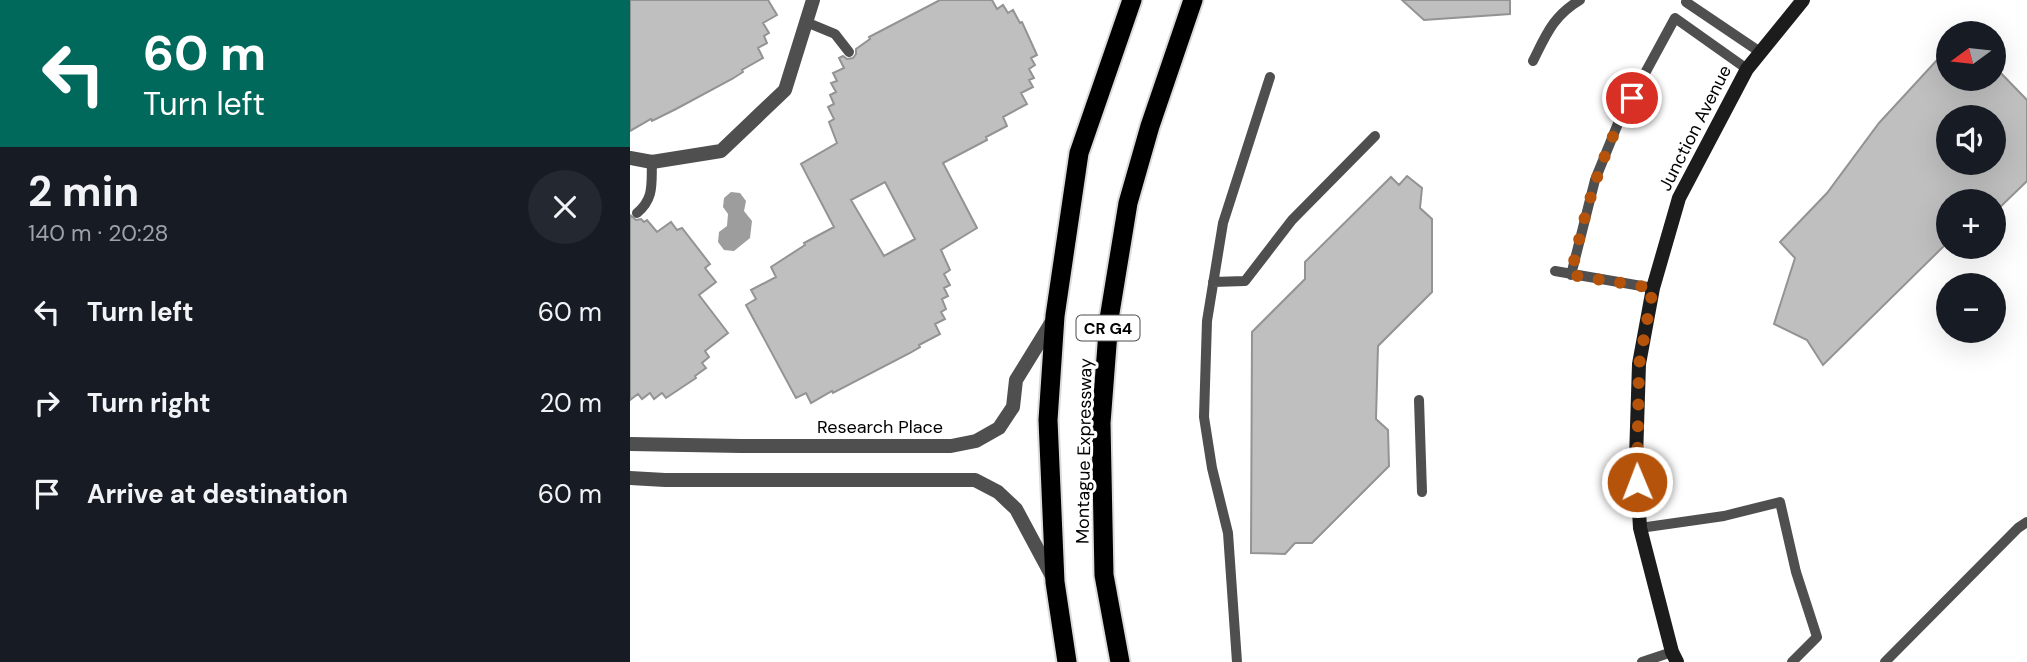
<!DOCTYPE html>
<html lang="en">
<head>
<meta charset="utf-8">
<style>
  :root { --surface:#171b24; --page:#242831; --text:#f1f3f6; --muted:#9ea1a6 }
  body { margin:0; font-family:"DM Sans",sans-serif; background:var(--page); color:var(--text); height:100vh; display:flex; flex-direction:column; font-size:26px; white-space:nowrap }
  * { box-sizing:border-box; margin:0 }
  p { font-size:23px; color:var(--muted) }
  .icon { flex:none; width:38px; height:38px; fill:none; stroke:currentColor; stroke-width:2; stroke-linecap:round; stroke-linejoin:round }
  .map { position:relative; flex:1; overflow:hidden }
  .side { display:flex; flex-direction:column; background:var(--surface); width:630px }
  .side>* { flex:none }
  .banner { background:#00695c; color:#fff; overflow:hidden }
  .needle { width:46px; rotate:255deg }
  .buttons { position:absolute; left:1306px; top:21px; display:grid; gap:14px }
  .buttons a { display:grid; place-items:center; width:70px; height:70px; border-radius:50%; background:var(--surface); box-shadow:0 7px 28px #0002; font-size:35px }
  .pin { position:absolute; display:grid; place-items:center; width:60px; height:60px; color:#fff; margin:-30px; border:4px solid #fff; border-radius:50%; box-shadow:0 2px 7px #0007 }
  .me { position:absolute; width:77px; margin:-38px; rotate:359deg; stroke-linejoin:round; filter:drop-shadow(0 0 5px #0008) }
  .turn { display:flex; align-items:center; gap:24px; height:147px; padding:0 28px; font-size:32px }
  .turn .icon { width:91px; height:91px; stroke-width:2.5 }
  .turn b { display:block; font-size:49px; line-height:60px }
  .round { display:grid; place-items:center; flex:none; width:74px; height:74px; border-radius:37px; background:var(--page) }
  .headline { display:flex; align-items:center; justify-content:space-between; height:119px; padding:0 28px }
  h1 { font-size:42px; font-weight:700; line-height:52px }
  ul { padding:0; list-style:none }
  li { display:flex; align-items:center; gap:21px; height:91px; padding:0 28px }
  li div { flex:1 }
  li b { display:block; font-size:26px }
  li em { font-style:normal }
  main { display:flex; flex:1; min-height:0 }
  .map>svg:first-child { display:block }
  .water { fill:#9d9d9d }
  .building { fill:#bfbfbf; stroke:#939393; stroke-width:2; fill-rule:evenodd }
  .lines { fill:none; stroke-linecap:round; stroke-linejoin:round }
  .trunk-casing { stroke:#dbdbdb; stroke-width:23 }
  .service { stroke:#4f4f4f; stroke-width:10 }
  .minor { stroke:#4f4f4f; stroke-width:14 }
  .tertiary { stroke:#4f4f4f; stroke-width:14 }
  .secondary { stroke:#1c1c1c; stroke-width:14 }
  .trunk { stroke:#000; stroke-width:19 }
  .route { stroke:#b45309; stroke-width:12; stroke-dasharray:0 21.6 }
  .labels { text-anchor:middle; stroke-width:6; stroke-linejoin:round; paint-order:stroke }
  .shield { fill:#fff; stroke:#4c4c4c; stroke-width:2 }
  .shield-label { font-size:16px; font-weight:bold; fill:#000 }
  .street-label { font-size:18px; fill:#000; stroke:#fff }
</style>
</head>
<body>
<main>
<section class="side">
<div class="banner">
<div class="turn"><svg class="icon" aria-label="left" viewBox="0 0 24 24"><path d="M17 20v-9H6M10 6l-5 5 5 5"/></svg><div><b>60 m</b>Turn left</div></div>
</div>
<div class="headline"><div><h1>2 min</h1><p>140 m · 20:28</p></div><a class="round"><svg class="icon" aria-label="close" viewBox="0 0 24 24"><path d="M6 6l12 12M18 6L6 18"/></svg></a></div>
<ul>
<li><svg class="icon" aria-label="left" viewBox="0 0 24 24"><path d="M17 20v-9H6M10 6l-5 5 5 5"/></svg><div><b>Turn left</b></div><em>60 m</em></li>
<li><svg class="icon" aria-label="right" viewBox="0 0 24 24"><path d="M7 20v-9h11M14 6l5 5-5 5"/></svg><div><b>Turn right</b></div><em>20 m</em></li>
<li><svg class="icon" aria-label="arrive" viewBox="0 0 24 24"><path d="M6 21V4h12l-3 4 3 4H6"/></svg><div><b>Arrive at destination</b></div><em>60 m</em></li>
</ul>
</section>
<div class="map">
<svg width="1397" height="662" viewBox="0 0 1397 662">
  <rect width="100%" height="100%" fill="#fff"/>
  <path class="water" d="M101,192L110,193L116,201L114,211L122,221L120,238L104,251L94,250L88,242L89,232L97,226L98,214L93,207L94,198Z"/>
  <path class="building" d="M0,0H138L147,15L133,23L139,33L134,36L137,43L128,48L133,58L112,70L113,72L102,79L46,109L22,121L21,119L0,131Z
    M310,0H362L367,9L373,5L378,13L383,10L390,23L392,22L407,55L401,58L405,65L399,69L404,78L399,80L403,87L391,93L397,104L373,117L377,126L356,137L357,140L313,163L347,228L311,250L320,270L314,274L320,285L314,288L318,296L312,299L316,309L311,312L315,319L305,324L310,334L289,345L290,347L280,353L203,393L202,391L181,403L176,393L166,398L116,305L126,299L121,290L146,277L141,267L175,245L174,243L204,227L171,164L207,143L199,122L204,119L198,107L204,104L200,95L206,92L201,83L207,81L203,73L214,68L209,58L213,56L217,59L223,58L226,54V49L240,39L239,37ZM255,182L285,239L254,256L221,200Z
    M772,0H880V14L794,20Z
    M1318,48V79H1363V65L1397,100V181L1363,214V201H1318V242L1193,365L1177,340L1144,324L1165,258L1150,242L1197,193L1249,123ZM1318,117H1363V163H1318Z
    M777,176L792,188L790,208L802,219V292L748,346L746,419L758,430L759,466L682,543H665L655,554L621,553L622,332L675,279V262L761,177L769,185Z
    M0,215L6,220L11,219L14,222L17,220L27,232L41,222L47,230L52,228L80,264L75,268L86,282L69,295L98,333L75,351L79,357L72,363L76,368L65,376L66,378L36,398L32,393L24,399L20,393L12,399L8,394L0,400Z"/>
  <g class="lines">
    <g class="trunk-casing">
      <path id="trunk" d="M437,662L425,582L418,420L425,316L449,153L502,0
        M490,662L474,575L471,423L479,319L498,203L520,126L563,0"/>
    </g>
    <path class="service" d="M1056,2L1130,52
      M176,22L205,34L219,52
      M903,61C916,35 923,16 950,0
      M7,213C25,198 21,183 22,162
      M925,271L1023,288
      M941,275L965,180L989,121L1045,18L1117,69
      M583,282L615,281L662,220L745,136
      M789,400L792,492
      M1010,528L1094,516L1150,502L1166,572L1187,637L1162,662
      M607,662L598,533L582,468L574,417L577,321L593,223L640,77
      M1012,662L1042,652
      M1255,662L1388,528L1397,522"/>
    <path class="minor" d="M0,158L22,162L91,151L155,90L183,0"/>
    <path class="tertiary" d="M0,444L111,446H321L346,441L369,428L383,407L386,380L423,320
      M0,478L35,480H345L368,492L386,509L423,578"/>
    <path class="secondary" d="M1047,662L1042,652L1010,528L1006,458L1009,364L1023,288L1049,198L1117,69L1173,0"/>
    <use href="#trunk" class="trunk"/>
  </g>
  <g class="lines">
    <path class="route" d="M1002,98C971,153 954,214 941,275L1023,288L1009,365L1007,482"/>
  </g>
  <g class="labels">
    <rect class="shield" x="446.5" y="315.5" width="63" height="25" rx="5"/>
    <g class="shield-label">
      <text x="478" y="334">CR G4</text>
    </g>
    <g class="street-label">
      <text transform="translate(1065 128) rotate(-63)" y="6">Junction Avenue</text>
      <text x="250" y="433">Research Place</text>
      <text transform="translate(454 451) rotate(-89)" y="6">Montague Expressway</text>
    </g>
  </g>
</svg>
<div class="buttons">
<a><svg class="needle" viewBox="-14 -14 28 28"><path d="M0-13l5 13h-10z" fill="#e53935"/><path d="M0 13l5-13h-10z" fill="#9ea1a6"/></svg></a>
<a><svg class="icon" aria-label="sound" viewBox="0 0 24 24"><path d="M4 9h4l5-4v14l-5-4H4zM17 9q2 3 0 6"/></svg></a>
<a>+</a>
<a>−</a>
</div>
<div class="pin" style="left:1002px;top:98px;background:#d93025"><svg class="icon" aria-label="arrive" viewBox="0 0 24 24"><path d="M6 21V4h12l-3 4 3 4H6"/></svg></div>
<svg class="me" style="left:1007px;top:482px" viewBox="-20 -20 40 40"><circle r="17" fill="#b45309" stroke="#fff" stroke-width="3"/><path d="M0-11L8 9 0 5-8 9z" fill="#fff"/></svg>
</div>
</main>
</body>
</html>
